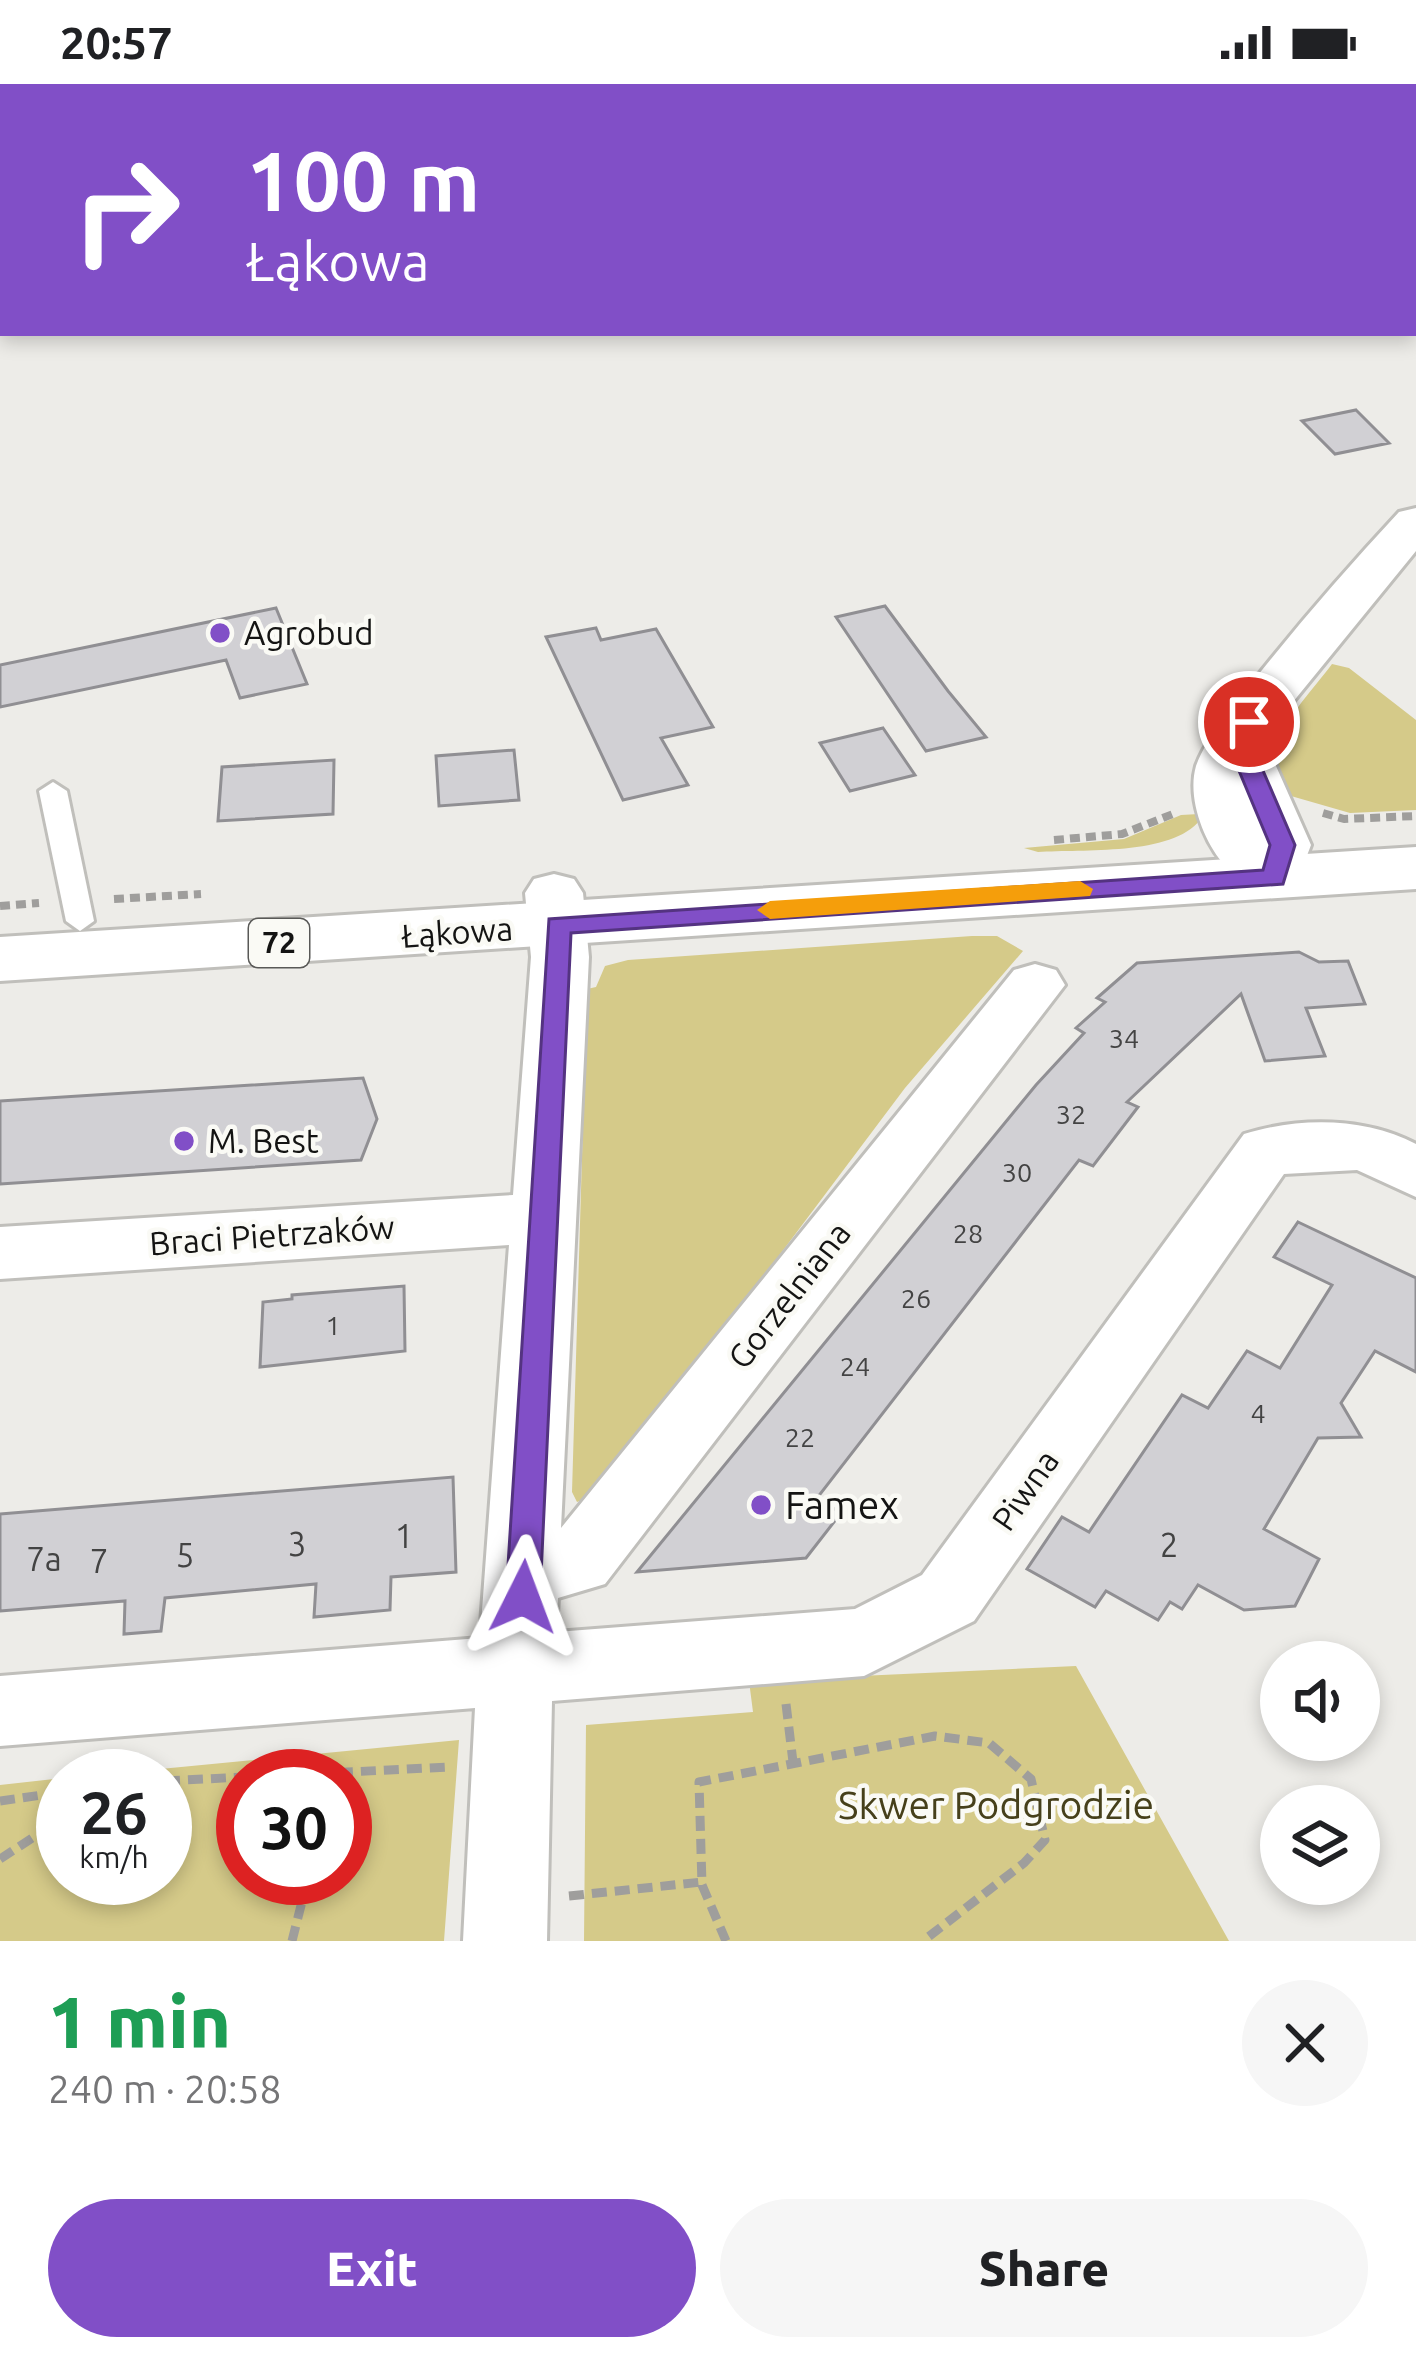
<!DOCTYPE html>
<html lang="en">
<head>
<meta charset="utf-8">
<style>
  :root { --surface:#fff; --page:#f6f6f6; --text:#202124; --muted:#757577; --accent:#814fc7 }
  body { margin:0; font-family:Ubuntu,sans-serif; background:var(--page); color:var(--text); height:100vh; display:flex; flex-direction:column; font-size:45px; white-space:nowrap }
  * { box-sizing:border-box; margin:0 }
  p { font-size:39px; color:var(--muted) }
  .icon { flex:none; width:66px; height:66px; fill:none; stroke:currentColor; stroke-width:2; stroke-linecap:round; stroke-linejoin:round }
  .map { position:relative; height:1857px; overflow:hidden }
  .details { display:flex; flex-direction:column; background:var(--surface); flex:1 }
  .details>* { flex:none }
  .hud { position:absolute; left:0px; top:0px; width:1416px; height:252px; box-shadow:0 6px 18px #0003; background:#814fc7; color:#fff; overflow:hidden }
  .fabs { position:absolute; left:1260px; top:1557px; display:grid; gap:24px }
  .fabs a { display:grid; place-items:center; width:120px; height:120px; border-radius:50%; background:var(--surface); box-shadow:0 6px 18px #0003; font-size:60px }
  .speed { position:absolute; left:36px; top:1665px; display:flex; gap:24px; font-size:60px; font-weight:700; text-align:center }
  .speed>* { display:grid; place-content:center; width:156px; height:156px; border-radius:50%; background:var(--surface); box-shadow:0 6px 18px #0003; line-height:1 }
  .speed small { font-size:30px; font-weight:400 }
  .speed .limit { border:18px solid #d22; background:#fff; color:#111 }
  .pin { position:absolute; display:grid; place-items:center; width:102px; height:102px; color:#fff; margin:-51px; border:6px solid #fff; border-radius:50%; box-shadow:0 3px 12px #0007 }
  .me { position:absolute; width:132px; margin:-66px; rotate:3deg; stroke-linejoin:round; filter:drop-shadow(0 0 9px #0008) }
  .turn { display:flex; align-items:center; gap:42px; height:252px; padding:0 48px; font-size:54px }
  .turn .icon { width:156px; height:156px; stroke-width:2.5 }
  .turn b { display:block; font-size:84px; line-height:102px }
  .round { display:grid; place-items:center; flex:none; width:126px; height:126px; border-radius:63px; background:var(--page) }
  .summary { display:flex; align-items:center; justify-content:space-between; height:204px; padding:0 48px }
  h1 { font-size:72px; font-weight:800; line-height:90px; color:#1e9e55 }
  .cta { display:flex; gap:24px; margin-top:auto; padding:24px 48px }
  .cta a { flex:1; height:138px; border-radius:72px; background:var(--accent); color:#fff; font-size:48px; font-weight:800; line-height:138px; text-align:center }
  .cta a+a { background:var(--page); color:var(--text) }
  .status { display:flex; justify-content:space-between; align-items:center; height:84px; padding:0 60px; background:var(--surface); direction:ltr }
  .status svg { height:33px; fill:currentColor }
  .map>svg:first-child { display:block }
  .green { fill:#d5ca89; fill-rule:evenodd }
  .building { fill:#d1d0d4; stroke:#908f93; stroke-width:3 }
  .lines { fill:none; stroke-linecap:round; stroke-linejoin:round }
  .lane-casing { stroke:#c0bfbb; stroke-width:6 }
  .street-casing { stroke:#c0bfbb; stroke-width:6 }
  .primary-casing { stroke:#c0bfbb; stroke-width:6 }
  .path-far1 { stroke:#9f9e9c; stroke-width:8; stroke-dasharray:10 6; stroke-linecap:butt }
  .path { stroke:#9f9e9c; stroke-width:9; stroke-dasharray:15 8; stroke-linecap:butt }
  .lane { fill:#fff; fill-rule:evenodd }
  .street { fill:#fff; fill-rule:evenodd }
  .primary { fill:#fff; fill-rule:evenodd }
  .route { fill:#814fc7; stroke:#543381; stroke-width:3 }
  .slow { fill:#f59e0b }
  .poi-dot { fill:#814fc7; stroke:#fafaf5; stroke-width:4.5 }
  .labels { text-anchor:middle; stroke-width:9; stroke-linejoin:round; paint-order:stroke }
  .number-label { font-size:27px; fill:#434343 }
  .shield { fill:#fafaf5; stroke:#595957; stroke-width:3 }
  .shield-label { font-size:30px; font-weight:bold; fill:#141413 }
  .poi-label { font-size:33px; fill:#141413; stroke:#fafaf5; text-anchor:start }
  .street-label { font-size:33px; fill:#141413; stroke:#fafaf5 }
  .near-number-label { font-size:33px; fill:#434343 }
  .near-poi-label { font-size:39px; fill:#141413; stroke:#fafaf5; text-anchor:start }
  .near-park-label { font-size:39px; fill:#46401b; stroke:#fafaf5 }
</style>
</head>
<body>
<div class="status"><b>20:57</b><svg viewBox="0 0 49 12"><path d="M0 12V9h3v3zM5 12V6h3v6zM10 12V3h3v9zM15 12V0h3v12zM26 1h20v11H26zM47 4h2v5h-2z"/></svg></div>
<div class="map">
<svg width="1416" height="1857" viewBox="0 0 1416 1857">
  <rect width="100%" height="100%" fill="#edece8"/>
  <path class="green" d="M1332,580L1349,584L1416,636V726L1350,729L1291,712C1285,702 1276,690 1275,678C1273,645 1314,605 1332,580Z
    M1199,730L1200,736C1172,772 1082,765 1038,768L1024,764L1124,755L1181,731Z
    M972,852H997L1023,867L905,1004L600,1410L577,1418L572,1408L587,905L596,903L605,882L628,876Z
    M1076,1582L1229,1857H584L586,1641L753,1628L749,1597Z
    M459,1656L444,1857H0V1701L63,1694V1794H165V1692H88ZM345,1692V1794H243V1692Z"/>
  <path class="building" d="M1356,326L1389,359L1335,370L1302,337Z
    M885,522L948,607L986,653L926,667L836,533Z
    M276,524L307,600L240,614L226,576L0,623V581Z
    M596,544L601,556L656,545L713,643L661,654L688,701L623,716L546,553Z
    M883,644L915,691L850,707L820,659Z
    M514,666L519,716L439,722L436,672Z
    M334,676L333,730L218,737L222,683Z
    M1299,868L1319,878L1348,877L1365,920L1306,924L1325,972L1265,977L1241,910L1127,1018L1138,1023L1093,1082L1079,1076L817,1414L841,1429L806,1474L637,1488L1036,1001L1084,949L1076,944L1105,918L1097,914L1137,879Z
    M363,994L377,1035L361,1076L0,1100V1017Z
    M1298,1138L1416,1194V1288L1375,1267L1341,1319L1361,1353L1318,1354L1264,1445L1319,1475L1295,1522L1244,1526L1198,1501L1182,1525L1170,1518L1158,1536L1106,1507L1095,1523L1027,1485L1062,1433L1089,1448L1182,1311L1208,1324L1247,1267L1280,1284L1332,1201L1274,1173Z
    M404,1202L405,1267L260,1283L263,1218L292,1215V1211Z
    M453,1393L456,1488L391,1493L390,1526L314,1533L316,1500L165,1514L161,1547L124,1550L125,1517L0,1527V1430Z"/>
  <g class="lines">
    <g class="lane-casing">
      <path id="lane" d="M53,698L67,707L94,837L80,847L66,837L39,707Z"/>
    </g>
    <g class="street-casing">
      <path id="street" d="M1416,424V467L1275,640L1276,682L1311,761L1294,806C1264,815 1242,803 1222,778C1203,755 1187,713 1196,682C1206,654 1230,628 1247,605C1295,544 1346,485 1399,428Z
        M554,790L574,795L583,809L589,873L561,1444L1014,886L1035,880L1056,886L1065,901L605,1500L558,1514L556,1548L855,1525L922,1491L1244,1050C1299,1033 1365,1033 1416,1060V1113L1357,1086L1284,1090L974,1537L864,1592L552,1617L547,1857H463L475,1624L0,1662V1592L480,1554L509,1161L0,1195V1143L513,1111L531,873L525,809L534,795Z"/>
    </g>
    <g class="primary-casing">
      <path id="primary" d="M1416,763V805L0,897V853Z"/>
    </g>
    <path class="path-far1" d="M1323,729L1344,735L1416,732
      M1054,756L1122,750L1173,730
      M114,815L201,810
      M0,822L39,819"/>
    <path class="path" d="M786,1620L793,1678
      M269,1692L448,1683
      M165,1697L243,1693
      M0,1717L63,1708
      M0,1775L63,1734
      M569,1812L702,1798
      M292,1857L308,1794
      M726,1857L702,1801L699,1698L935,1652L989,1659L1031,1695L1045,1756L1024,1779L923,1857"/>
    <use href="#lane" class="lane"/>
    <use href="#street" class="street"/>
    <use href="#primary" class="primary"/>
  </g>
  <path class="route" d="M1249,630L1261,638V682L1295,761L1283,800L571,849L540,1513L535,1523L523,1528L511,1523L506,1513L549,835L1263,786L1270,761L1237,682V638Z"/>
  <path class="slow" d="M1080,797L1093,805L1090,812L770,835L757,826L770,817Z"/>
  <g class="poi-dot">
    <circle cx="220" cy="549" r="12"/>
    <circle cx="184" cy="1057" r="12"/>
    <circle cx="761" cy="1421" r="12"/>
  </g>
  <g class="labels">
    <g class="number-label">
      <text x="1124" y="964">34</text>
      <text x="1071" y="1040">32</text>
      <text x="1017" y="1098">30</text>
      <text x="968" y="1159">28</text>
      <text x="916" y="1224">26</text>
      <text x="333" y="1251">1</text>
      <text x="855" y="1292">24</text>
      <text x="1258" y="1339">4</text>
      <text x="800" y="1363">22</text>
    </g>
    <rect class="shield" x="249" y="835" width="60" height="48" rx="9"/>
    <g class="shield-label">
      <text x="279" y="869">72</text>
    </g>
    <g class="poi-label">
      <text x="244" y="561">Agrobud</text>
      <text x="208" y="1069">M. Best</text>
    </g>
    <g class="street-label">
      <text transform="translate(457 848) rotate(-4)" y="12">Łąkowa</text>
      <text transform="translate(272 1151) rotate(-4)" y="12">Braci Pietrzaków</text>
      <text transform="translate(789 1211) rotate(-52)" y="12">Gorzelniana</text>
      <text transform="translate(1025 1406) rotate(-55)" y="12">Piwna</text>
    </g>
    <g class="near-number-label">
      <text x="404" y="1464">1</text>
      <text x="297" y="1472">3</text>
      <text x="1169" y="1473">2</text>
      <text x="185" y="1483">5</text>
      <text x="44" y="1487">7a</text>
      <text x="99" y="1489">7</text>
    </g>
    <g class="near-poi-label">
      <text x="785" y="1435">Famex</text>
    </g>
    <g class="near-park-label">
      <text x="996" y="1735">Skwer Podgrodzie</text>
    </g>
  </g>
</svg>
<div class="fabs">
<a><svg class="icon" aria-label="sound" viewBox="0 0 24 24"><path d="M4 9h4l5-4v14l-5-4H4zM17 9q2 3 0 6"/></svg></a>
<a><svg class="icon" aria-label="layers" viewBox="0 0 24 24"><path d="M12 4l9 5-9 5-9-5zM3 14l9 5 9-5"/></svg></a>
</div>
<div class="speed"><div>26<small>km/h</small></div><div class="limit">30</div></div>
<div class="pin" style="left:1249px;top:638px;background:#d93025"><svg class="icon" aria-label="arrive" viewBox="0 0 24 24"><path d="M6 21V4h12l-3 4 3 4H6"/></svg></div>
<svg class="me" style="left:523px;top:1513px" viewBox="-20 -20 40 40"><path d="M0-17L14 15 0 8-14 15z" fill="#814fc7" stroke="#fff" stroke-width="4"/></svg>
<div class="hud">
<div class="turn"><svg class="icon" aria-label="right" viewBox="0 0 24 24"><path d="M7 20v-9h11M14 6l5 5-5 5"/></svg><div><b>100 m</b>Łąkowa</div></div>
</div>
</div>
<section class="details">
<div class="summary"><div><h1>1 min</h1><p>240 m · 20:58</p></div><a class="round"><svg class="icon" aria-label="close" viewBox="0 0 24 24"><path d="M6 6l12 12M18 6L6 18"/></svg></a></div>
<div class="cta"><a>Exit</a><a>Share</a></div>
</section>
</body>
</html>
